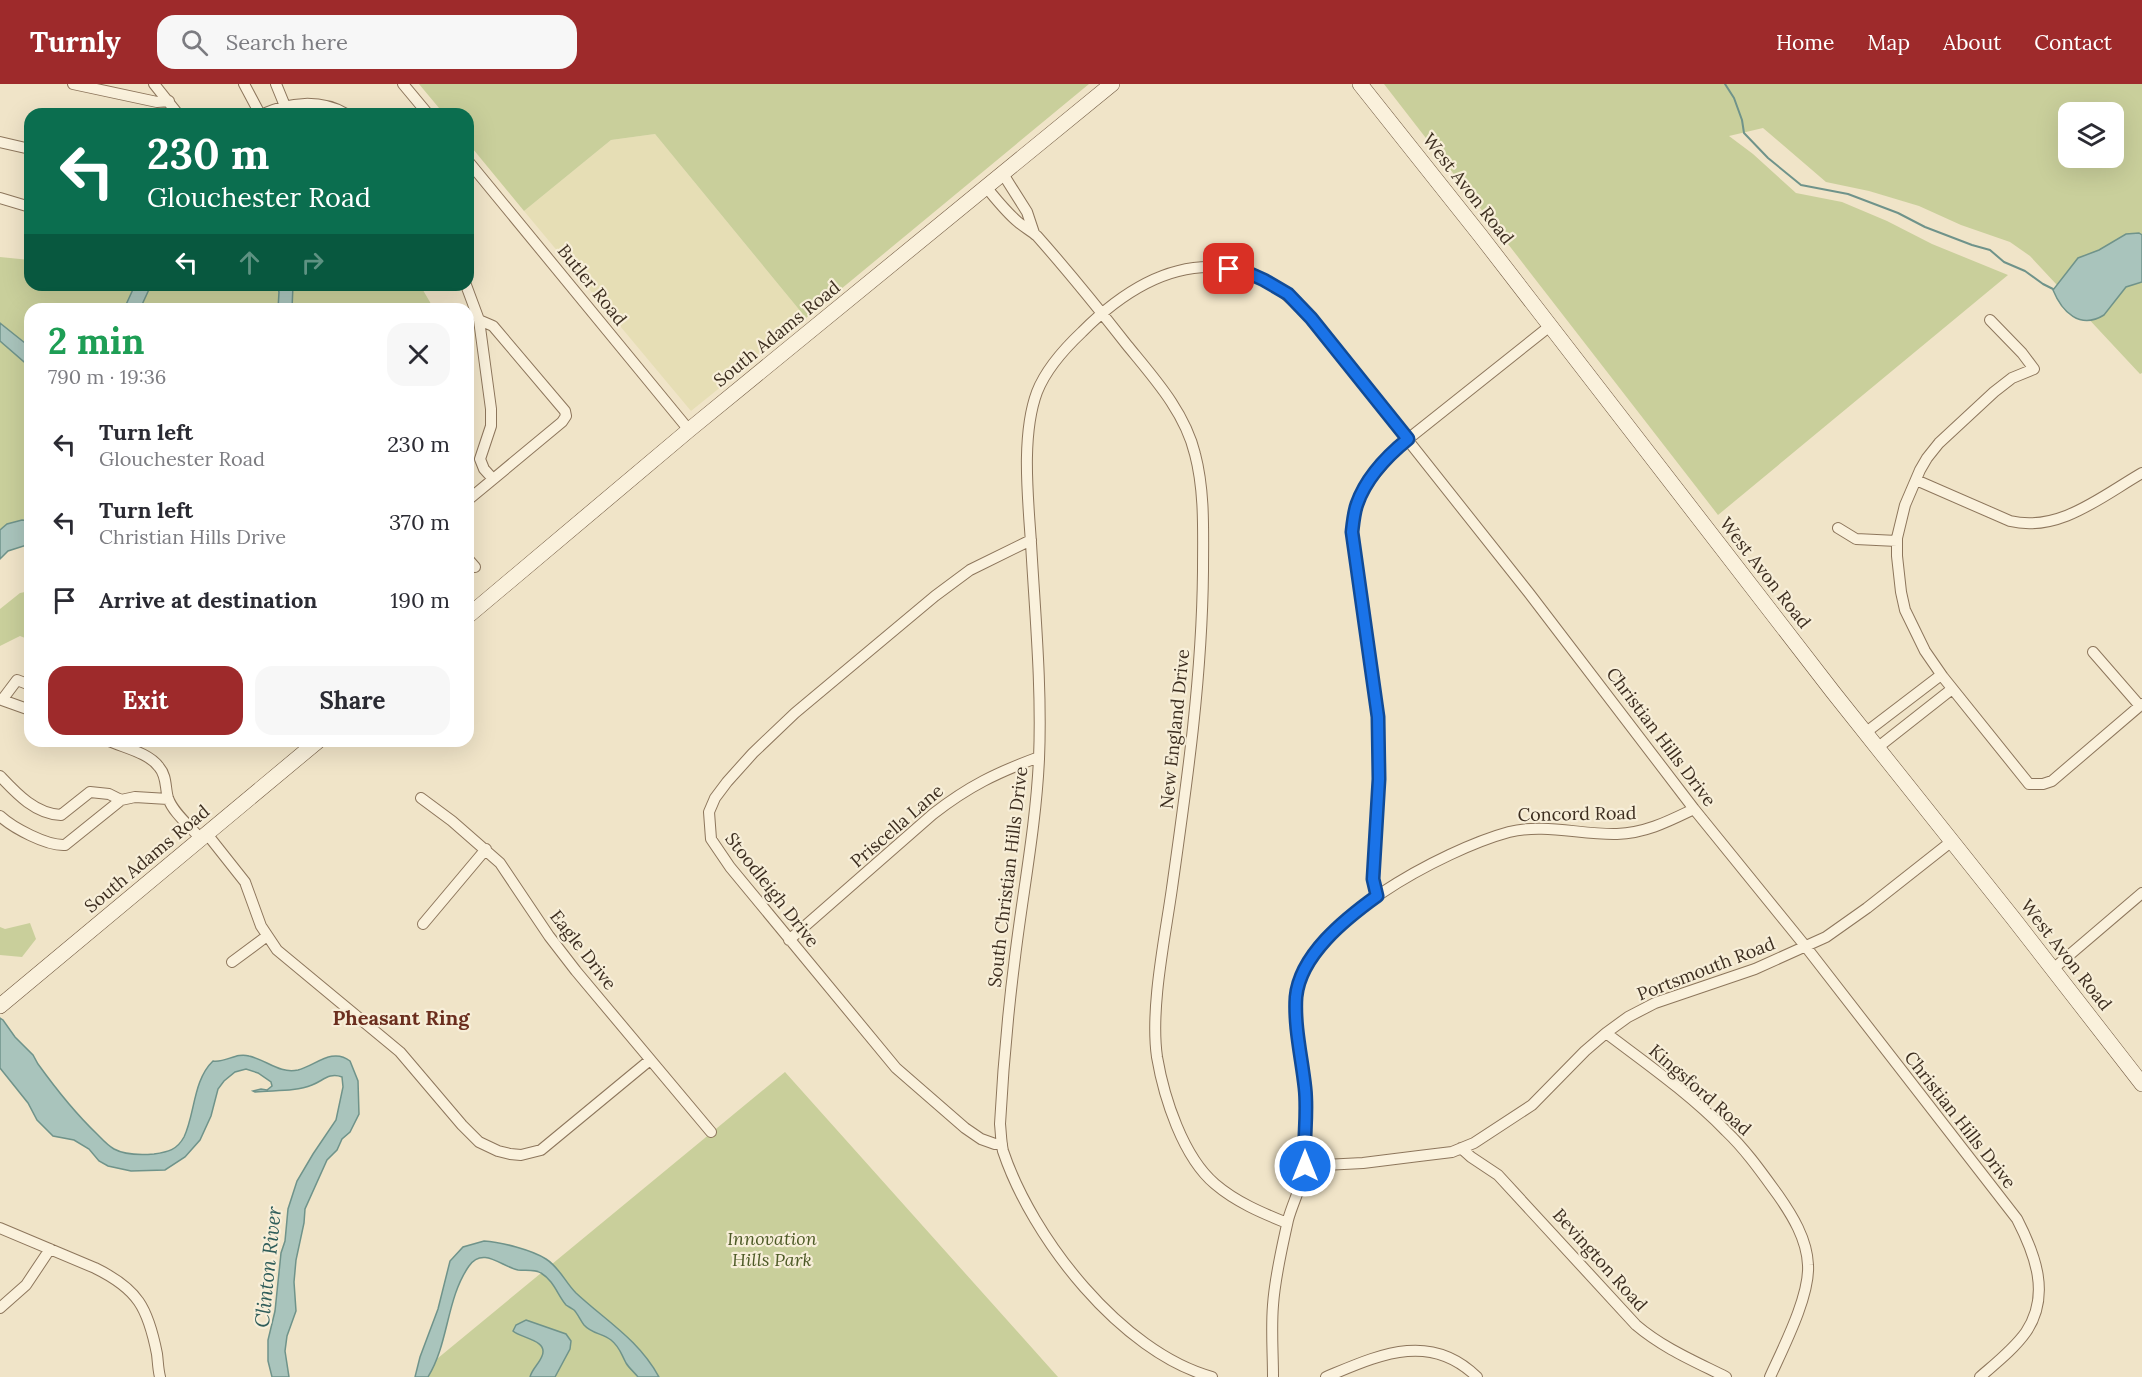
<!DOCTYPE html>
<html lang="en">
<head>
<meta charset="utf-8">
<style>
  :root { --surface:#fff; --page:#f7f7f7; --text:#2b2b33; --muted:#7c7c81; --accent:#9e2a2b }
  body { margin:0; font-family:Lora,serif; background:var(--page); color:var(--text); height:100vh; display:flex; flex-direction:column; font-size:22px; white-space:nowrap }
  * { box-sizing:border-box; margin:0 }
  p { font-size:20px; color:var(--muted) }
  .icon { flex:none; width:33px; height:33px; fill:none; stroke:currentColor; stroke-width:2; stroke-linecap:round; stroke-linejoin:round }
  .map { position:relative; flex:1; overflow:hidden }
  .details { position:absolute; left:24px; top:219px; width:450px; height:444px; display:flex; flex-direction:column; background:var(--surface); border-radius:18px; box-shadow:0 6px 24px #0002 }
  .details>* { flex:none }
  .top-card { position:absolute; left:24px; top:24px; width:450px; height:183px; border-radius:18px; box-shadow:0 6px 24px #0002; background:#0b6e4f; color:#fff; overflow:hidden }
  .tools { position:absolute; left:2058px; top:18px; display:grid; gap:12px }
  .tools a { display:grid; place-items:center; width:66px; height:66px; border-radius:12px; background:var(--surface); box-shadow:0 6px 24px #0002; font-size:30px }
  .pin { position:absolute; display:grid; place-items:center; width:51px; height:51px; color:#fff; margin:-26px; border-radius:12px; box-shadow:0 3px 9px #0006 }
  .me { position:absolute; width:66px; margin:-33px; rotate:0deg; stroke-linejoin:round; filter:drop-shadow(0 0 4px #0008) }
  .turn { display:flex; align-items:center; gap:21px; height:126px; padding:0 24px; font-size:27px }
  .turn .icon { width:78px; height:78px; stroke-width:2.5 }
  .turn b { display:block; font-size:42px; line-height:51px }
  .lanes { display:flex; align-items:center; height:57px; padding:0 24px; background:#0003; justify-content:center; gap:30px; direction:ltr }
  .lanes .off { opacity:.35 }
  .round { display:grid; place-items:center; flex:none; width:63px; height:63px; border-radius:18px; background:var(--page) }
  .summary { display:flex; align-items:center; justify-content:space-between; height:102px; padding:0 24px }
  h1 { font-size:36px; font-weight:800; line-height:45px; color:#1e9e55 }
  .action { display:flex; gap:12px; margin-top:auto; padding:12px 24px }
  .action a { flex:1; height:69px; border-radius:18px; background:var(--accent); color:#fff; font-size:24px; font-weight:800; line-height:69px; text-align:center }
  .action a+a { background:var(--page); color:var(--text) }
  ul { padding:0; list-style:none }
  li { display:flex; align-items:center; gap:18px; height:78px; padding:0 24px }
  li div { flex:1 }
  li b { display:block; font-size:22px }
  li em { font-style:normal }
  header { display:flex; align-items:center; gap:36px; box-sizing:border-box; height:84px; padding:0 30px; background:var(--accent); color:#fff }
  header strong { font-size:28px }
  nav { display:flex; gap:33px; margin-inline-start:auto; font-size:21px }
  .search { width:420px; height:54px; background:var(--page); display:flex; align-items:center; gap:15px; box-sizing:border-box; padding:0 21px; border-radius:18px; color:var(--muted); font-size:22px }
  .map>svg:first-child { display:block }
  .farmland { fill:#e6deb5 }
  .green { fill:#c9cf9b; fill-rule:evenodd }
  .water { fill:#a9c4bc; stroke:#6f938a; stroke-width:1.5 }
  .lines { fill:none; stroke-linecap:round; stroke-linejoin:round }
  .stream { stroke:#6f938a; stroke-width:2 }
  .street-casing { stroke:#8d765c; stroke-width:12 }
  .secondary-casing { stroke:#6f573f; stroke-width:16 }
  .street { stroke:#faf1dc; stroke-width:10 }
  .secondary { stroke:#faf1dc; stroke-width:15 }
  .route-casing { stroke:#114b97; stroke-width:15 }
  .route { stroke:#1a73e8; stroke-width:10 }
  .labels { text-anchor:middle; stroke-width:4.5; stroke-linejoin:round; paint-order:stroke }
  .street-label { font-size:18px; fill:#3d2e20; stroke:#f7eed8 }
  .park-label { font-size:18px; font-style:italic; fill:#4d5a26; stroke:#f7eed8 }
  .neighbourhood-label { font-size:20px; font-weight:bold; fill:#6b2e1e; stroke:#f7eed8 }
  .water-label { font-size:20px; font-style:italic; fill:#2f5d5a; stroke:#f7eed8 }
</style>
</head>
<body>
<header>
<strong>Turnly</strong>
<div class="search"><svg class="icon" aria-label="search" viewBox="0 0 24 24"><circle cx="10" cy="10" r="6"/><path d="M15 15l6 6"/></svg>Search here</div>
<nav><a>Home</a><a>Map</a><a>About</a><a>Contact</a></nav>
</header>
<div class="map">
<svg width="2142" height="1293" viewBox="0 0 2142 1293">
  <rect width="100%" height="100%" fill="#f0e4c8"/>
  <path class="farmland" d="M655,50L806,234L691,327L524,127L611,56Z"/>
  <path class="green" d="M419,0H1089L806,234L655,50L611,56L524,127L468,59V30H444Z
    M1384,0H2142V289L2140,290L2030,172L2010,158L1961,141L1919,122L1869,107L1826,98L1763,44L1729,52L1753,70L1796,109L1842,118L1887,137L1932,160L2008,191L1718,431ZM2068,28H2114V74H2068Z
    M0,173L30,176V201H420L434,225H30V444L0,454Z
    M30,507V556L20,552L0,562V525L20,509Z
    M30,839L36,855L22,873L0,871V843L5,845Z
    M785,988L1058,1293H415Z"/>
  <path class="water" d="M2139,149L2142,151V198L2126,203L2104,231C2080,246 2062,228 2053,206L2078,174L2099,166L2126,150Z
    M135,201H151L140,225H124Z
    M277,201H293L292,225H278L279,208Z
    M0,239L30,263V283L0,257Z
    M22,436L30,437V460L8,467L0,475V446L7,440Z
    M0,934L3,936L15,953L33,971L38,980C56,1005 75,1029 97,1050C102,1055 107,1061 114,1065C125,1071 142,1071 154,1070C168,1068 177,1066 184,1053C195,1030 193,996 213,977C226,979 236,968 249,972C267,976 279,990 298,986C315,982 332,963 350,977L358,997L359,1030L350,1048L342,1055L337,1066L327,1076L305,1125L304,1139L296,1176L294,1198L296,1227L287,1252L285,1267L289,1293H272L268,1277V1256L275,1227L281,1169L285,1157L288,1125L297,1097L313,1070L336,1036L343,1003L342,993C329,988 323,997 312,1001C295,1008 273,1006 255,1008L253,1007L261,1005L267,1006L272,1002L271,998L258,989L246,985L235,988L224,997L218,1005L211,1032L200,1056L185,1073L165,1086L131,1087L108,1082L99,1077L89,1065L74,1056L53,1052L37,1036L28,1019L0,984Z
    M484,1157C501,1158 532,1166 546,1175C560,1184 565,1198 576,1209C606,1237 638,1255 659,1293H638C634,1288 629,1284 626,1279C621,1270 620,1263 611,1256C602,1249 592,1250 584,1241C580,1236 578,1230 574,1226C571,1224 569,1223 566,1221C557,1210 554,1197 541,1189C535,1185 525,1187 518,1186C502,1183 483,1162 469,1182C446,1215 449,1259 428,1293H415L420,1273L438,1225L450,1177L463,1163Z
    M526,1236L566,1250L571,1257L570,1265L555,1293H530C532,1285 539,1280 542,1272C549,1256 520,1254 513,1247L516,1241Z"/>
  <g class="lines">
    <path class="stream" d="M1725,0L1734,14L1742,36L1744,49L1768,74L1801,101L1848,110L1898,129L1925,143L1972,161L1990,166L2004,178L2025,187L2043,200L2053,205"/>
    <g class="street-casing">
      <path id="street" d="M73,0L157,18L169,17
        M154,0L178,30
        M244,0L260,30
        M276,0L285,22
        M403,0L428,30
        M263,30C289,18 321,15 346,30
        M0,58L30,65
        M468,77L689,346
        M1003,90L1027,128L1034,149
        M986,103C996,115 1006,128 1018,138C1024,143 1031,147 1037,152C1068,187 1098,224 1127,261C1154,294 1185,328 1195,370C1205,408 1203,449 1203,487C1202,594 1187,698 1172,804C1165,854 1150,924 1157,973C1164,1014 1183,1073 1215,1100C1236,1118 1262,1129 1287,1139
        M0,114L30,123
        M466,201L479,236L491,325V342L480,375L484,385L493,395
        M1990,236L2022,269L2034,285L2012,294L1994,308L1939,359L1927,374L1920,386L1905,421L1897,454V472L1901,508L1905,526L1925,567L1943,593L2029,700H2043L2052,697L2142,620
        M1916,396L2010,437C2059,449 2102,412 2142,389
        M468,416L562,338L566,332L565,327L493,242L479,236
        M1838,444L1856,455L1897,457
        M468,475L475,483
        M2093,568L2140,622
        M30,601L17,596L2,616L30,626
        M1865,649L1941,591
        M109,657C125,664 149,669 159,683C167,692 165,704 168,714C173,729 191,743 201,755
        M1877,664L1952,605
        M0,692C16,709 35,730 61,731L90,708L109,710L121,716
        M421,714L452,737L500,779L549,852L576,887L711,1048
        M0,732C13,744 47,762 65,761L121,716L135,713L168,715
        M207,750L245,798L261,842L277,866L400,968L462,1041L479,1058L498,1067L510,1070L521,1071L541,1066L650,976
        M1377,812L1373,795L1379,695L1378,633L1352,449L1356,421L1366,400L1398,363L1550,242
        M423,840L486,765
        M789,856L933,730C969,702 996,689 1039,673
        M232,878L267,852
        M2053,885L2142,809
        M1606,949C1647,980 1690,1010 1726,1047C1746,1066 1762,1089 1778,1111C1792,1131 1807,1155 1808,1181C1810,1212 1783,1264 1770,1293
        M1002,1060H995L981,1055L965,1044L896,984L730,783L711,755L709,728L715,714L727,698L753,669L795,629L935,512L970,486L1031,456
        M1461,1064L1471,1073L1498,1091L1636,1241C1663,1264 1694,1277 1726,1293
        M1305,1082L1363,1079L1419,1072L1452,1068L1474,1059L1532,1021L1585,967L1606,949L1628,933L1655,919L1755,885L1826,853L1867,824L1952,757
        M0,1144L95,1184C138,1205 148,1224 157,1270C158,1278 158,1285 160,1293
        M0,1224L26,1201L50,1165
        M1212,1293C1121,1268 1032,1154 1003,1067C1001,1059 1001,1049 1000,1040C1003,984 1008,928 1015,873C1023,807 1036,741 1039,675C1042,603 1035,530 1031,459C1028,414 1021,351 1037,308C1046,285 1064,265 1082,248C1120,210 1168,177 1224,184C1231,185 1239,185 1245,187C1272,196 1291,214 1311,234L1529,509L1694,725L1806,863L2017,1135C2035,1170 2051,1211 2026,1248C2014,1265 1996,1279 1980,1293
        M1273,1293C1273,1269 1271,1245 1273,1221C1275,1192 1282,1164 1288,1136C1292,1120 1305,1095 1305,1080C1305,1074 1304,1068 1304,1062C1306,1042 1307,1023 1305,1003C1302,974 1294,943 1296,913C1301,840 1446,765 1509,748C1544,739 1581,751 1617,750C1646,749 1669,737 1694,725
        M1326,1293C1377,1272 1429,1246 1477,1293"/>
    </g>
    <g class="secondary-casing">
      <path id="secondary" d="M1360,0L1480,151L1833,608L2013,834L2142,1000
        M468,532L689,346L1112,0
        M0,922L318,657"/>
    </g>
    <use href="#street" class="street"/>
    <use href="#secondary" class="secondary"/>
  </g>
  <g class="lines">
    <g class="route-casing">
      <path id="route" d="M1229,185L1244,187L1264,196L1288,210L1311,234L1408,355C1387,372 1366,394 1357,420C1354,428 1353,439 1352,448L1378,633L1379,695L1373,795L1377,812C1345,835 1300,871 1296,913C1294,943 1302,975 1305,1004C1308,1031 1303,1056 1305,1082"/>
    </g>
    <use href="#route" class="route"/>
  </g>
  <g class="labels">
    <g class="street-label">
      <text transform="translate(1468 105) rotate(52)" y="6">West Avon Road</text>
      <text transform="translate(592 201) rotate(51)" y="6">Butler Road</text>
      <text transform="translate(777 250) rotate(-39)" y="6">South Adams Road</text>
      <text transform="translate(1765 489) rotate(52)" y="6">West Avon Road</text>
      <text transform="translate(1175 645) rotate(-84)" y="6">New England Drive</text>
      <text transform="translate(1661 653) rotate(53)" y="6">Christian Hills Drive</text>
      <text transform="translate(1577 730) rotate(-1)" y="6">Concord Road</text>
      <text transform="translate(897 742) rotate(-41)" y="6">Priscella Lane</text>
      <text transform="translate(147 775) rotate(-40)" y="6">South Adams Road</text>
      <text transform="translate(1008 793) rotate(-83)" y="6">South Christian Hills Drive</text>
      <text transform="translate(772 806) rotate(52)" y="6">Stoodleigh Drive</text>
      <text transform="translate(583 866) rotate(52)" y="6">Eagle Drive</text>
      <text transform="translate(2066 871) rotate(52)" y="6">West Avon Road</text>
      <text transform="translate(1706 885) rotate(-21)" y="6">Portsmouth Road</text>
      <text transform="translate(1700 1006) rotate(41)" y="6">Kingsford Road</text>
      <text transform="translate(1960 1036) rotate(52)" y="6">Christian Hills Drive</text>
      <text transform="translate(1600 1176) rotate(48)" y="6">Bevington Road</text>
    </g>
    <g class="park-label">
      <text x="772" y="1161">Innovation<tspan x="772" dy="21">Hills Park</tspan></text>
    </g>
    <g class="neighbourhood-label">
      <text x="401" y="941">Pheasant Ring</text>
    </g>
    <g class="water-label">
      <text transform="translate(268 1183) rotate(-84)" y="7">Clinton River</text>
    </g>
  </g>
</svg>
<div class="tools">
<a><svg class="icon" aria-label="layers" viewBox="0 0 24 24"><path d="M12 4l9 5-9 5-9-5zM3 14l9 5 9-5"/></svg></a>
</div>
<div class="pin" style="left:1229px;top:185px;background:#d93025"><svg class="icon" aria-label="arrive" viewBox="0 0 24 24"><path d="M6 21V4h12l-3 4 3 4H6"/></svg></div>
<svg class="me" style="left:1305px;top:1082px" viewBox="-20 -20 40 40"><circle r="17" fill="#1a73e8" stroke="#fff" stroke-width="3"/><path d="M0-11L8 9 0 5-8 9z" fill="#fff"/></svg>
<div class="top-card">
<div class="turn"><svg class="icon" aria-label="left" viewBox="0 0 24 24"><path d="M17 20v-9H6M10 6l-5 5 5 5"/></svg><div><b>230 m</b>Glouchester Road</div></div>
<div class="lanes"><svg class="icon" aria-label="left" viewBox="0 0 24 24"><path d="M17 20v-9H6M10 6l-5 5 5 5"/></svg><svg class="icon off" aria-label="ahead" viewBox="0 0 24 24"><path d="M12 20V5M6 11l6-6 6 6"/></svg><svg class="icon off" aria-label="right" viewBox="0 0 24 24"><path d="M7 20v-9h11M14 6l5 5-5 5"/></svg></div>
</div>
<section class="details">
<div class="summary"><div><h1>2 min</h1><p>790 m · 19:36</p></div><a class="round"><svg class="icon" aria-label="close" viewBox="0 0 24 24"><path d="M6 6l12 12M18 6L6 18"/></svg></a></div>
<ul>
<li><svg class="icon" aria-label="left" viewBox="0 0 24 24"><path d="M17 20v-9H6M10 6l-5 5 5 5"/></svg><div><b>Turn left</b><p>Glouchester Road</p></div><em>230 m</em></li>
<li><svg class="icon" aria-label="left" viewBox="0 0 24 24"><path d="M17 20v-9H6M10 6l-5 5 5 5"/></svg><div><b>Turn left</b><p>Christian Hills Drive</p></div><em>370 m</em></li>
<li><svg class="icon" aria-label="arrive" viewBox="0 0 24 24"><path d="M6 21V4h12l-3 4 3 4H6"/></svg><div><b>Arrive at destination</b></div><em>190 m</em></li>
</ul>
<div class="action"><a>Exit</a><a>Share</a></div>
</section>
</div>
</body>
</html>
